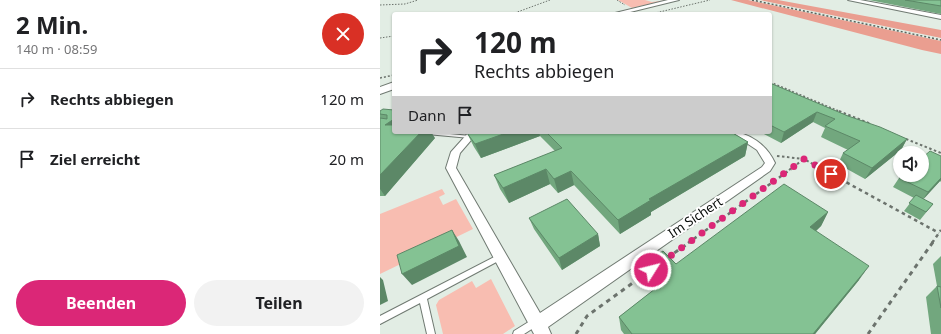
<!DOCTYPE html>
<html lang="de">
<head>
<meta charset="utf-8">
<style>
  :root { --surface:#fff; --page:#f2f2f2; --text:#202124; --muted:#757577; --line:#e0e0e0; --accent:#db2777 }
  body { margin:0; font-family:"Noto Sans",sans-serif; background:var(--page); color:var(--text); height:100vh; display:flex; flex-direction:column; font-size:15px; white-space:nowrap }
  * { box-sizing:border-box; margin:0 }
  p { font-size:13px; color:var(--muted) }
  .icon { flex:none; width:22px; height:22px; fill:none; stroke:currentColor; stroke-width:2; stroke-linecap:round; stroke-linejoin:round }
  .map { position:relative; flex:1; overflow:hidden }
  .sheet { display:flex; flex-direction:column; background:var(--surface); width:380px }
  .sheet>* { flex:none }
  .guide { position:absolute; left:12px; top:12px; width:380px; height:122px; border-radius:4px; box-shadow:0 1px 3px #0004; background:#fff; color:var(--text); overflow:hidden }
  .buttons { position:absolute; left:513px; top:146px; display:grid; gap:8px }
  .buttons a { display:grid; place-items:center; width:36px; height:36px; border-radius:50%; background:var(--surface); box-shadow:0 1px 3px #0004; font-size:20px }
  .pin { position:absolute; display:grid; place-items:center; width:34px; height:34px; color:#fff; margin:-17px; border:2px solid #fff; border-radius:50%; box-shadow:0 1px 4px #0007 }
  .me { position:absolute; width:44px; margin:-22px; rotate:54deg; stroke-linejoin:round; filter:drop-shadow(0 0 3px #0008) }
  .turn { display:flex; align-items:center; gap:14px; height:84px; padding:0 16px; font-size:18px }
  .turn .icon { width:52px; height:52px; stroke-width:2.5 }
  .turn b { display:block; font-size:28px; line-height:34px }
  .then { display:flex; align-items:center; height:38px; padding:0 16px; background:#0003; gap:8px; font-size:15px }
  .round { display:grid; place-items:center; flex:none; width:42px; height:42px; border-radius:21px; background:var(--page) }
  .headline { display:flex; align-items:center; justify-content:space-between; height:68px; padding:0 16px }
  h1 { font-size:24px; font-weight:700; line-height:30px }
  .action { display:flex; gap:8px; margin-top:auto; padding:8px 16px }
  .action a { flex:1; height:46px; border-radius:24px; background:var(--accent); color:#fff; font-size:16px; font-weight:700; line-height:46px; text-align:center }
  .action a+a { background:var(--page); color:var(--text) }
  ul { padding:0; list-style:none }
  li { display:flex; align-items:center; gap:12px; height:60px; padding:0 16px; border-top:1px solid var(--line) }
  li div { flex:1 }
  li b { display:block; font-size:15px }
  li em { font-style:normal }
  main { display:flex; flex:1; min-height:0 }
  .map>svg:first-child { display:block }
  .green { fill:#f8bdb1 }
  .forest { fill:#ea9e90 }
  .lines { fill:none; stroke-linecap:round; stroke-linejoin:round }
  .lane-casing { stroke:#707a72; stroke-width:2 }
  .street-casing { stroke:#707a72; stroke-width:2 }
  .secondary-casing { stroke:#707a72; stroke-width:2 }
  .path-far4 { stroke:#6c736d; stroke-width:1; stroke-dasharray:1.5 1.5; stroke-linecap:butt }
  .path-far3 { stroke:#6c736d; stroke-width:1.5; stroke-dasharray:2 2; stroke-linecap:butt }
  .path-far2 { stroke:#6c736d; stroke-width:2; stroke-dasharray:2.5 2.5; stroke-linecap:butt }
  .path-far1 { stroke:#6c736d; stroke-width:2.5; stroke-dasharray:3.5 3.5; stroke-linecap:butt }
  .path { stroke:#6c736d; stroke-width:3; stroke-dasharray:4.5 4.5; stroke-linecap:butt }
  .lane { fill:#fff; fill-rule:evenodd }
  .street { fill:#fff; fill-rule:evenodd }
  .secondary { fill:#fff; fill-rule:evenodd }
  .rail { stroke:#59605b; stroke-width:1.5; stroke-dasharray:2 2; stroke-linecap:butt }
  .wall { fill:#72a77e }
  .shaded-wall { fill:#5c8867 }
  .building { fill:#84c293; stroke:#5c8867 }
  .route { stroke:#db2777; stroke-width:7; stroke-dasharray:0 12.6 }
  .labels { text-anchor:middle; stroke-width:4; stroke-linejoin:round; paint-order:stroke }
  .near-street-label { font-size:13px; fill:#090d0a; stroke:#fff }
</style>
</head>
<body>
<main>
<section class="sheet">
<div class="headline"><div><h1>2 Min.</h1><p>140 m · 08:59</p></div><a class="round" style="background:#d93025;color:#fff"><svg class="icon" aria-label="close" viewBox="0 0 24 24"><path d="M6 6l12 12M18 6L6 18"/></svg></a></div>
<ul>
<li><svg class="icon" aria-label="right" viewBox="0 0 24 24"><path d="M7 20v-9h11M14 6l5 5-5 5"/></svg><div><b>Rechts abbiegen</b></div><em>120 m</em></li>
<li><svg class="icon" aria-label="arrive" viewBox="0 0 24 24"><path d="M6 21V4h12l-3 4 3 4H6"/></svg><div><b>Ziel erreicht</b></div><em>20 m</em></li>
</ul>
<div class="action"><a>Beenden</a><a>Teilen</a></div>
</section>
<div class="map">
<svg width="561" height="334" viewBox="0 0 561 334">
  <rect width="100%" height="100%" fill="#e2ede4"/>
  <path class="green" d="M238,0H265L272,2L287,0L252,8Z
    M62,189L65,194L59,197L63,205L76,199L93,229L0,274V214Z
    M111,279L135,326L123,334H63L56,305L59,300L92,281L96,288Z"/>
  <path class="forest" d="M351,0H368L561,41V54L542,50Z
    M380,0H398L561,30V38Z"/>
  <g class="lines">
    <g class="lane-casing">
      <path id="lane" d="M34,132H50L90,136L92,137L90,138L36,133Z
        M120,254L122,255L123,257L122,259L47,299L55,334H47L40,303L0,324V316Z
        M155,318L158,319L159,322L158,325L144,334H133L134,331Z"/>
    </g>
    <g class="street-casing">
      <path id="street" d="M89,132H98L80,153L76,168L160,313L382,167L385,163L377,150L350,132C369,132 387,145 395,163L390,171L168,327L171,334H154L66,168L71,152Z"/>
    </g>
    <g class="secondary-casing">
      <path id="secondary" d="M288,0H299L242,14H231Z
        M468,0H480L561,15V19Z
        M14,82V89L0,94V87Z"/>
    </g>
    <path class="path-far4" d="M237,0L245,5
      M0,5L25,4L38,0
      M132,14L170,0
      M271,14L330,0
      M0,38L14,36"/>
    <path class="path-far3" d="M0,78L14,75
      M390,82L461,112"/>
    <path class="path-far2" d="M459,111L491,124
      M526,139L561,153
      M397,156L424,159L443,170
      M409,170L424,159"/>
    <path class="path-far1" d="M442,169L559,233
      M308,243L411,169
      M552,243L561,230"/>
    <path class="path" d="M287,258L310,242
      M196,334L207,316L272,269
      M488,334L553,242"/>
    <use href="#lane" class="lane"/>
    <use href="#street" class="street"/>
    <use href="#secondary" class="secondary"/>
    <path class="rail" d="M372,0L561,40"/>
  </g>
  <path class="wall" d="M489,0H561V14Z
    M390,83L468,116L527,139L521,150L485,179L458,164L463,153L468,150L441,137L445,128L433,122L401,143L380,132H390Z
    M14,110V132L55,138L5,196H0V111Z
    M90,132H351L368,142L365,156L271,212V215L240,234L194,185L178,193L170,184L129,203L120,189L114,175L175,151L160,136L101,158L94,147L87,133Z
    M561,156V182L560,181L543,199L553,204L540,220L524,211L534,198L513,187L519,178Z
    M448,212L441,226L436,231L479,280L435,334H244L241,330L239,317L275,289L276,279L271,274L270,259L296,264Z
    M149,218L218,234L220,246L182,270L154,229Z
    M561,256V334H551L546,297L557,286L553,264Z"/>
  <path class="shaded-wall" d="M437,112L433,122L401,143L404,132Z
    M14,119V132L5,125Z
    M41,132H51L55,138L5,196L0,189V175Z
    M129,132H159L160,136L101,158L95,144Z
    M527,139L521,150L485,179L492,168Z
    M368,142L365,156L271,212V215L240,234L238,220L269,199Z
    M166,169L170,184L129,203L123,188Z
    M191,171L194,185L178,193L174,179Z
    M561,178V180L560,181L541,202L548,192Z
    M448,212L441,226L424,242L430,227Z
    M72,230L79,241L87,257L32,285L22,274Z
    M218,234L220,246L182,270L179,258Z
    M489,266L479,280L435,334H433Z
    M0,277L3,280L8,301L0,305Z"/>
  <path class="building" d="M525,0H561V6Z
    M390,83L468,116L500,127L527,139L492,168L463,153L480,141L445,126L455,119L437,112L404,132L390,125Z
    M3,109L14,110V119L5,125H14V132H41L0,175V118L7,119V115L0,114V111Z
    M90,132H129L95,144L87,133Z
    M166,132H351L368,142L269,199L271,200L238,220L191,171L174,179L166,169L123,188L114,175L182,148Z
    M550,151L561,156V178L548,192L519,178L522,175H542V158Z
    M404,184L448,212L430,227L489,266L433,334H252L239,317L280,285L275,279L283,273L270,259L283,251L296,264Z
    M536,195L553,204L546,212L529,203Z
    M187,199L218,234L179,258L149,218Z
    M72,230L79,246L22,274L17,255Z
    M557,286L561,287V308Z"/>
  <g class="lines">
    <path class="route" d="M271,270L424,159L451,174"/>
  </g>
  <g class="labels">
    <g class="near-street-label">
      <text transform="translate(315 217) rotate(-34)" y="5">Im Sichert</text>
    </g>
  </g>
</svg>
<div class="buttons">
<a><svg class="icon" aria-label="sound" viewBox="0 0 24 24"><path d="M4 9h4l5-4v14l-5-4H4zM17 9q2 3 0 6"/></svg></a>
</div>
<div class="pin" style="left:451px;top:174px;background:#d93025"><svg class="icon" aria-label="arrive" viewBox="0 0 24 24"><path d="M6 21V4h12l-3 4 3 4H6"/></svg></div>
<svg class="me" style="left:271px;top:270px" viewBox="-20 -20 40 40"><circle r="17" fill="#db2777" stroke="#fff" stroke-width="3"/><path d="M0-11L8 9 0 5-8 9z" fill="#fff"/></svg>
<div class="guide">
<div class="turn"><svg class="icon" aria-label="right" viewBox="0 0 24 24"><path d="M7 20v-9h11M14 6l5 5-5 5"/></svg><div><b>120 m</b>Rechts abbiegen</div></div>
<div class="then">Dann<svg class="icon" aria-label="arrive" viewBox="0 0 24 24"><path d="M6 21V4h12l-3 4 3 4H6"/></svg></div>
</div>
</div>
</main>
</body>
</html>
